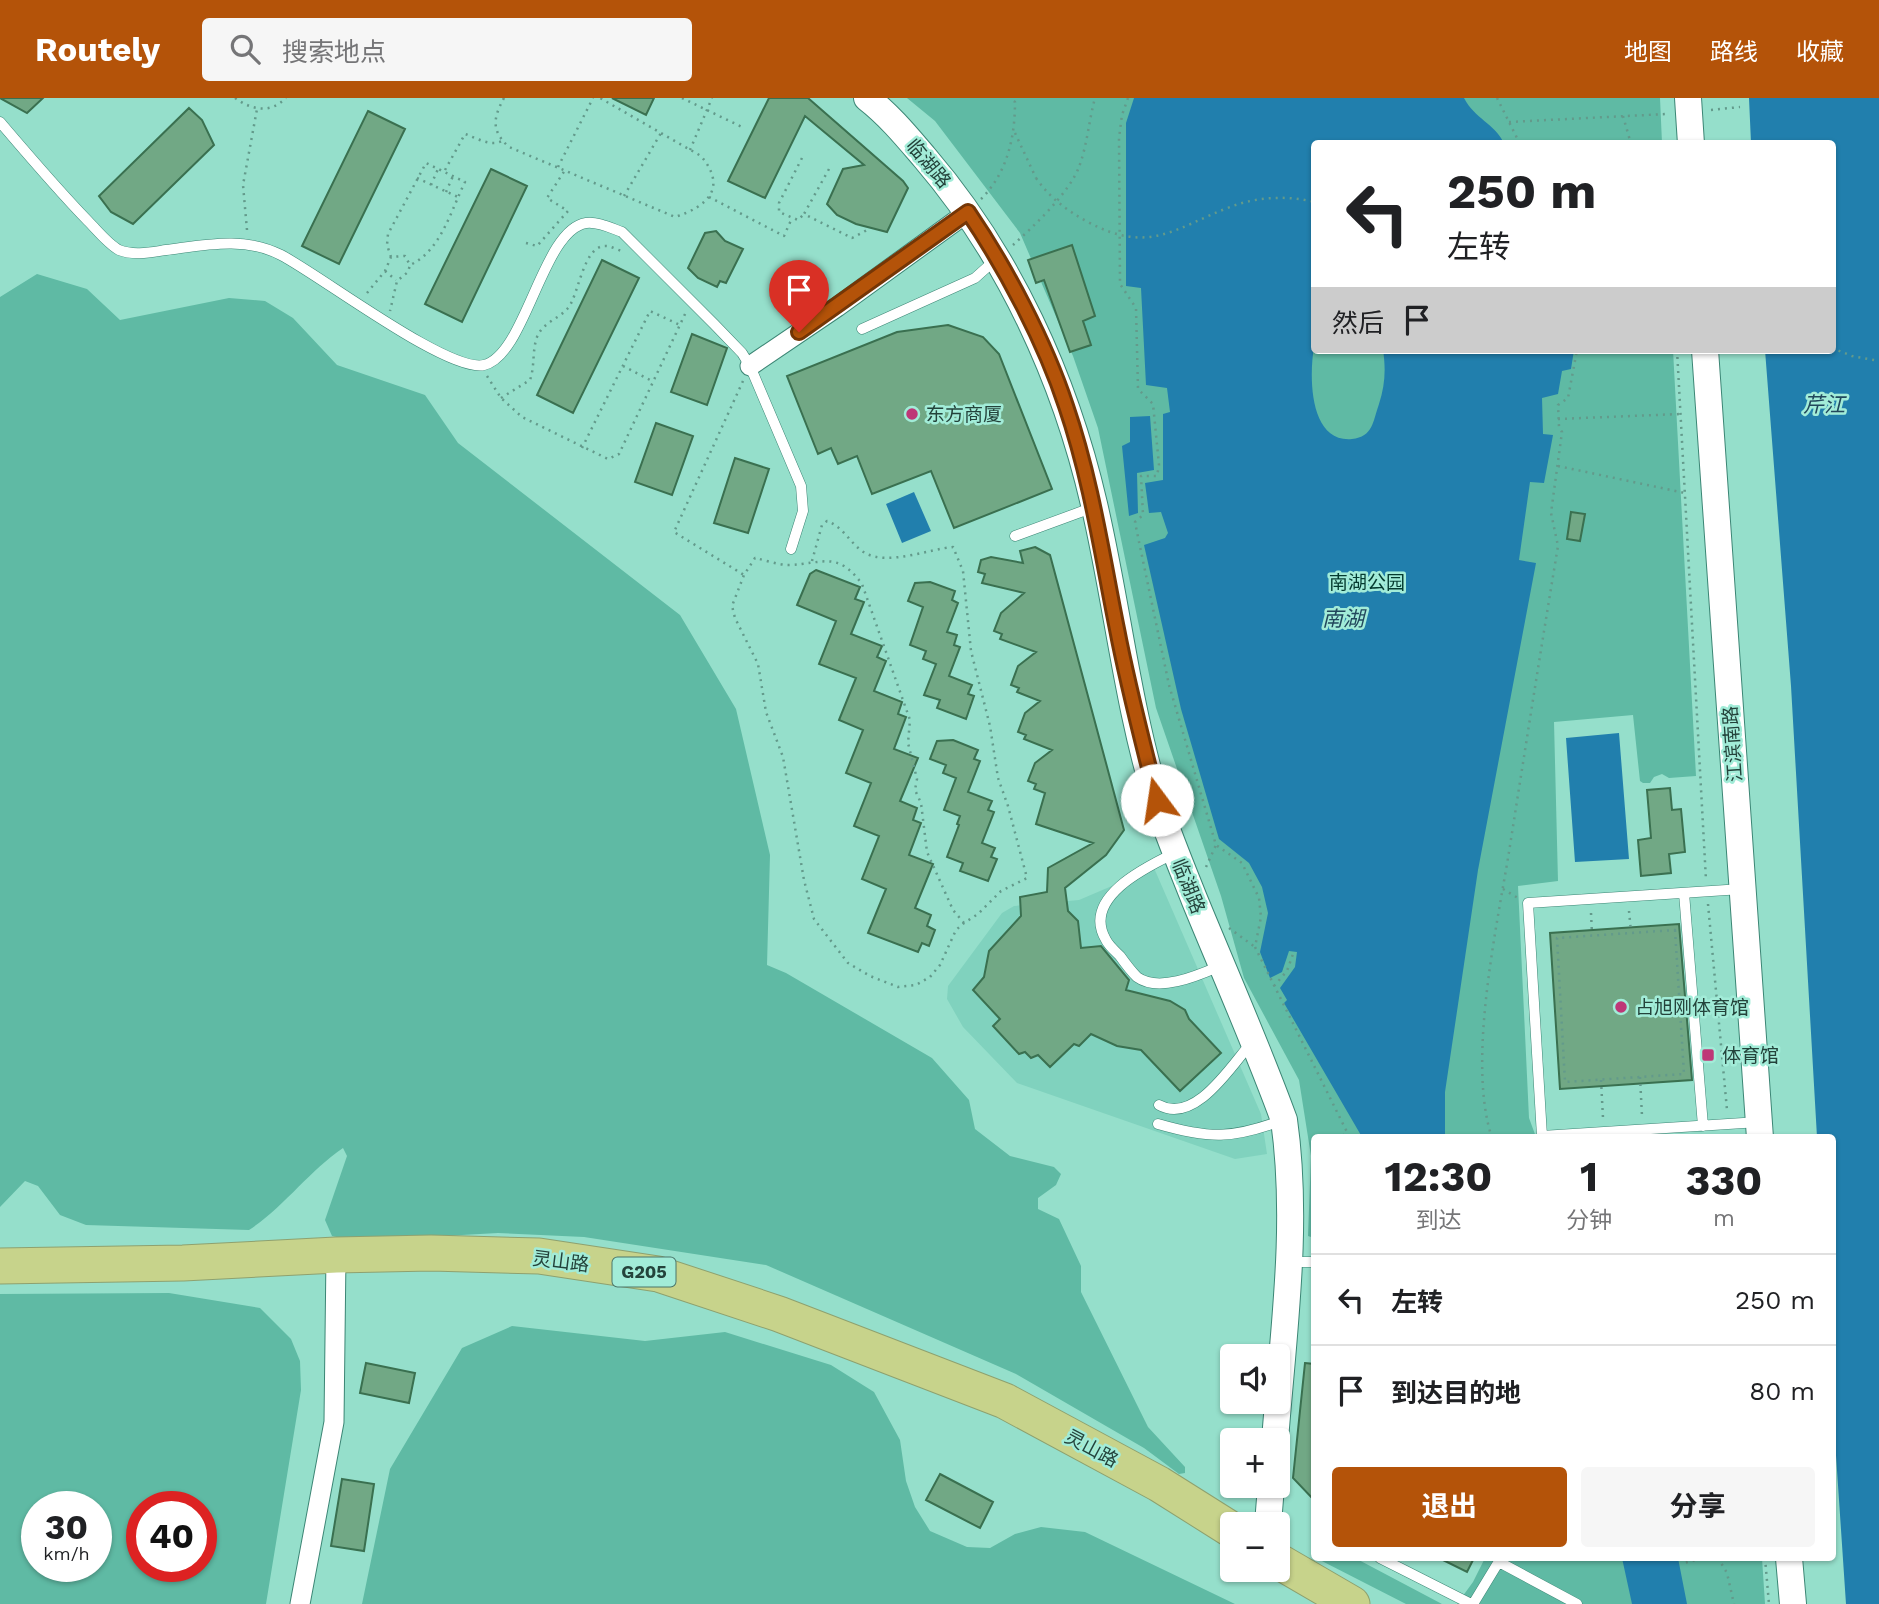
<!DOCTYPE html>
<html lang="zh">
<head>
<meta charset="utf-8">
<style>
  :root { --surface:#fff; --page:#f6f6f6; --text:#202124; --muted:#757577; --line:#e0e0e0; --accent:#b45309 }
  body { margin:0; font-family:"Work Sans","Noto Sans SC",sans-serif; background:var(--page); color:var(--text); height:100vh; display:flex; flex-direction:column; font-size:26px; white-space:nowrap }
  * { box-sizing:border-box; margin:0 }
  p { font-size:23px; color:var(--muted) }
  .icon { flex:none; width:38px; height:38px; fill:none; stroke:currentColor; stroke-width:2; stroke-linecap:round; stroke-linejoin:round }
  .map { position:relative; flex:1; overflow:hidden }
  .sheet { position:absolute; left:1311px; top:1036px; width:525px; height:427px; display:flex; flex-direction:column; background:var(--surface); border-radius:7px; box-shadow:0 2px 5px #0004 }
  .sheet>* { flex:none }
  .top-card { position:absolute; left:1311px; top:42px; width:525px; height:214px; border-radius:7px; box-shadow:0 2px 5px #0004; background:#fff; color:var(--text); overflow:hidden }
  .fabs { position:absolute; left:1220px; top:1246px; display:grid; gap:14px }
  .fabs a { display:grid; place-items:center; width:70px; height:70px; border-radius:7px; background:var(--surface); box-shadow:0 2px 5px #0004; font-size:35px }
  .speed { position:absolute; left:21px; top:1393px; display:flex; gap:14px; font-size:35px; font-weight:700; text-align:center }
  .speed>* { display:grid; place-content:center; width:91px; height:91px; border-radius:50%; background:var(--surface); box-shadow:0 2px 5px #0004; line-height:1 }
  .speed small { font-size:18px; font-weight:400 }
  .speed .limit { border:10px solid #d22; background:#fff; color:#111 }
  .pin { position:absolute; display:grid; place-items:center; width:60px; height:60px; color:#fff; margin:-72px -30px; border-radius:50% 50% 50% 0; rotate:-45deg; box-shadow:0 0 7px #0007 }
  .pin .icon { rotate:45deg }
  .me { position:absolute; width:77px; margin:-38px; rotate:346deg; stroke-linejoin:round; filter:drop-shadow(0 0 5px #0008) }
  .turn { display:flex; align-items:center; gap:24px; height:147px; padding:0 21px; font-size:32px }
  .turn .icon { width:91px; height:91px; stroke-width:2.5 }
  .turn b { display:block; font-size:49px; line-height:60px }
  .then { display:flex; align-items:center; height:66px; padding:0 21px; background:#0003; gap:14px; font-size:26px }
  .eta { display:flex; justify-content:space-evenly; align-items:center; height:119px; text-align:center }
  .eta b { font-size:42px; font-weight:700; line-height:49px }
  .action { display:flex; gap:14px; margin-top:auto; padding:14px 21px }
  .action a { flex:1; height:80px; border-radius:7px; background:var(--accent); color:#fff; font-size:28px; font-weight:700; line-height:80px; text-align:center }
  .action a+a { background:var(--page); color:var(--text) }
  ul { padding:0; list-style:none }
  li { display:flex; align-items:center; gap:21px; height:91px; padding:0 21px; border-top:2px solid var(--line) }
  li div { flex:1 }
  li b { display:block; font-size:26px }
  li em { font-style:normal }
  header { display:flex; align-items:center; gap:42px; box-sizing:border-box; height:98px; padding:0 35px; background:var(--accent); color:#fff }
  header strong { font-size:33px }
  nav { display:flex; gap:38px; margin-inline-start:auto; font-size:24px }
  .search { width:490px; height:63px; background:var(--page); display:flex; align-items:center; gap:18px; box-sizing:border-box; padding:0 24px; border-radius:7px; color:var(--muted); font-size:26px }
  .map>svg:first-child { display:block }
  .built { fill:#80d2be }
  .green { fill:#5fbaa4; fill-rule:evenodd }
  .water { fill:#217fad }
  .building { fill:#71a885; stroke:#3a7050; stroke-width:2 }
  .lines { fill:none; stroke-linecap:round; stroke-linejoin:round }
  .lane-casing { stroke:#3c8675; stroke-width:11 }
  .street-casing { stroke:#3c8675; stroke-width:21 }
  .secondary-casing { stroke:#3c8675; stroke-width:28 }
  .highway-casing { stroke:#8ea16f; stroke-width:37 }
  .path { stroke:#639a8b; stroke-width:2.5; stroke-dasharray:2 5; stroke-linecap:butt }
  .lane { stroke:#fff; stroke-width:10 }
  .street { stroke:#fff; stroke-width:19 }
  .secondary { stroke:#fff; stroke-width:26 }
  .highway { stroke:#c7d38b; stroke-width:35 }
  .path-bridge { stroke:#639a8b; stroke-width:2.5; stroke-dasharray:2 5; stroke-linecap:butt }
  .route-casing { stroke:#753606; stroke-width:18 }
  .route { stroke:#b45309; stroke-width:12 }
  .poi-dot { fill:#be3777; stroke:#a2ecd8; stroke-width:2.5 }
  .labels { text-anchor:middle; stroke-width:5; stroke-linejoin:round; paint-order:stroke }
  .shield { fill:#a2ecd8; stroke:#4a766a; stroke-width:2 }
  .shield-label { font-size:18px; font-weight:bold; fill:#24433b }
  .street-label { font-size:19px; fill:#24433b; stroke:#a2ecd8 }
  .poi-label { font-size:19px; fill:#24433b; stroke:#a2ecd8; text-anchor:start }
  .park-label { font-size:19px; fill:#053b30; stroke:#a2ecd8 }
  .water-label { font-size:21px; font-style:italic; fill:#22475c; stroke:#a2ecd8 }
</style>
</head>
<body>
<header>
<strong>Routely</strong>
<div class="search"><svg class="icon" aria-label="search" viewBox="0 0 24 24"><circle cx="10" cy="10" r="6"/><path d="M15 15l6 6"/></svg>搜索地点</div>
<nav><a>地图</a><a>路线</a><a>收藏</a></nav>
</header>
<div class="map">
<svg width="1879" height="1506" viewBox="0 0 1879 1506">
  <rect width="100%" height="100%" fill="#95dfcb"/>
  <path class="built" d="M1154,770L1261,1016L1267,1056L1235,1061L1017,985L963,929L947,901L948,888L1002,815L1014,808L1079,802Z"/>
  <path class="green" d="M907,0H1660L1662,45L1314,46V252H1673L1696,678L1669,680L1662,676L1654,679L1650,685H1643L1640,683L1633,617L1554,624L1558,783L1518,788L1529,1020L1536,1039L1314,1040V1140L1308,1138L1311,1058L1299,982L1244,880L1221,798L1156,610L1098,330L1073,258L1020,135L935,23Z
    M37,176L87,191L120,222L229,200L265,203L293,220L337,267L425,297L458,345L680,517L736,611L770,757L767,867L786,875L932,960L969,1002L975,1031L1010,1058L1054,1069L1061,1076L1056,1087L1038,1100V1111L1059,1121L1081,1168V1194L1148,1329L1185,1369V1375L1179,1376L1144,1350L1016,1276L766,1167L584,1139L498,1135L353,1143L332,1138L325,1122L347,1058L343,1050C309,1073 284,1109 249,1132L86,1127L60,1117L38,1088L25,1083L0,1109V199Z
    M169,1195L260,1210L291,1241L300,1263L301,1292L266,1506H0V1196ZM37,1409H96V1468H37ZM142,1409H201V1468H142Z
    M512,1228L645,1243L725,1234L831,1267L874,1294L900,1342L906,1383L915,1409L930,1433L967,1449L990,1450L1015,1436L1041,1429L1085,1434L1235,1506H362L390,1371L462,1250Z
    M1316,1460H1355L1442,1506H1406Z
    M1485,1460H1762L1765,1506H1457L1473,1484Z"/>
  <path class="water" d="M1134,0H1464C1475,21 1494,25 1504,45L1314,46V249C1309,278 1309,345 1352,341C1373,339 1373,323 1379,306C1385,288 1386,271 1383,252H1574L1571,271L1562,273L1558,296L1542,300L1543,336L1553,337L1544,385L1530,384L1519,462L1536,465L1478,772L1445,994V1039H1362L1284,905L1287,902L1280,890L1295,869L1297,854L1289,853L1282,874L1270,880L1260,854L1268,815L1262,789L1249,765L1219,741L1181,611L1144,447L1165,440L1168,435L1161,414L1149,415L1145,385L1163,382V316L1170,314L1167,290L1146,287L1141,190L1126,188V25Z
    M1749,0H1879V1506H1846L1832,1298V1040L1817,1039L1791,588L1765,252H1832V46L1751,45Z
    M1150,318L1154,372L1137,375L1138,415L1129,418L1122,348L1130,344V319Z
    M914,394L931,433L902,445L886,406Z
    M1619,635L1629,761L1575,764L1566,640Z
    M1622,1460H1678L1687,1506H1632Z"/>
  <path class="building" d="M0,0H43L27,15Z
    M612,0H654L646,17Z
    M769,0H808L903,83L908,90L887,134L856,126L837,117L827,106L843,71L864,67L805,18L765,100L728,83Z
    M189,10L202,22L214,47L133,126L111,114L99,98Z
    M368,13L405,31L339,166L302,148Z
    M491,71L527,88L462,224L425,206Z
    M716,133L725,143L743,151L726,185L720,183L717,189L698,180L688,170L705,135Z
    M1072,147L1095,218L1083,223L1091,247L1070,254L1044,182L1036,185L1028,162Z
    M602,162L639,180L573,315L537,297Z
    M948,227L983,239L999,256L1052,391L954,430L931,373L872,396L857,358L838,366L831,350L818,356L787,278L897,234Z
    M692,236L727,250L707,307L671,294Z
    M656,325L693,338L672,397L635,384Z
    M735,360L769,371L748,435L714,425Z
    M1571,414L1585,416L1580,443L1567,441Z
    M1035,449L1050,457L1124,732L1106,757L1065,790L1068,813L1078,823L1081,850L1101,848L1129,882L1126,892L1170,903L1185,912L1189,921L1221,955L1180,993L1141,952L1117,948L1091,936L1079,948L1074,946L1050,969L1038,957L1031,960L1025,954L1019,956L993,928L1000,921L973,892L984,879L989,853L1021,818L1020,799L1047,794L1048,770L1093,745L1036,726L1045,695L1034,691L1036,686L1028,683L1035,665L1052,652L1024,641L1026,637L1018,634L1025,615L1040,603L1017,594L1019,590L1011,587L1018,568L1036,554L1000,541L1002,536L994,533L1001,515L1024,495L982,485L985,476L978,474L981,462L991,459L1023,465L1020,453Z
    M816,472L860,489L855,501L864,504L851,536L882,548L877,559L886,563L874,593L902,604L898,616L906,619L894,651L918,660L900,703L917,710L913,722L921,725L909,757L933,766L915,810L931,817L927,828L935,832L929,848L922,845L918,854L868,835L886,791L862,781L879,738L854,728L871,685L846,675L863,632L839,622L856,580L819,566L836,523L797,507L810,476Z
    M930,484L955,493L952,502L958,505L947,534L957,537L954,547L960,549L949,578L972,587L968,596L974,598L966,621L937,610L940,602L924,597L936,566L923,561L926,553L910,547L923,509L908,503L915,485Z
    M953,642L978,652L974,661L980,663L968,694L992,703L988,712L994,714L982,745L995,750L991,759L997,761L988,783L960,773L963,765L947,759L959,727L957,726L960,718L944,712L956,680L943,675L946,667L930,661L937,643Z
    M1670,690L1672,712L1681,711L1685,754L1669,756L1671,775L1641,778L1638,742L1651,740L1647,692Z
    M1679,826L1692,982L1560,991L1550,835Z
    M366,1265L415,1275L409,1305L360,1295Z
    M1305,1265L1314,1266V1402L1293,1380Z
    M940,1376L993,1404L980,1430L926,1402Z
    M342,1381L374,1386L364,1453L331,1448Z
    M1439,1460H1474L1467,1474Z"/>
  <g class="lines">
    <g class="lane-casing">
      <path id="lane" d="M0,24C29,58 57,91 88,123C97,132 108,146 119,152C134,158 152,154 166,152C205,147 244,138 281,157C320,177 448,275 484,267C526,257 542,132 586,125C597,123 611,130 622,134L714,226L742,255L750,268L801,388L803,413L791,451
        M862,231L975,180L994,163
        M1015,438L1094,409
        M1175,755C1146,769 1081,800 1106,842C1109,848 1115,853 1120,858C1125,865 1131,873 1137,879C1159,895 1199,877 1220,868
        M1742,791L1528,805L1542,1038L1759,1024
        M1684,795L1703,1028
        M1159,1007C1195,1027 1231,968 1252,944
        M1158,1026C1210,1041 1232,1041 1283,1022
        M1289,1164H1314
        M1380,1460L1471,1506
        M1499,1464L1577,1506
        M1473,1506L1501,1460"/>
    </g>
    <g class="street-casing">
      <path id="street" d="M750,268L837,209L968,114
        M300,1506L334,1324L336,1157"/>
    </g>
    <g class="secondary-casing">
      <path id="secondary" d="M867,0C890,18 907,39 925,60C1009,158 1065,281 1094,406C1117,504 1127,606 1157,703C1168,737 1182,770 1195,803C1225,876 1257,948 1284,1022C1299,1127 1283,1237 1275,1342
        M1688,0L1691,46
        M1705,252L1760,1040
        M1268,1426L1271,1388
        M1789,1460L1793,1506"/>
    </g>
    <g class="highway-casing">
      <path id="highway" d="M0,1168L183,1165L336,1157L431,1155L539,1158L658,1176L779,1216L1005,1303L1159,1386L1232,1432
        M1278,1463L1352,1506"/>
    </g>
    <path class="path" d="M235,0C252,12 270,16 286,0
      M504,0C493,20 491,33 509,49L675,119C709,108 727,89 701,58L600,0
      M682,0L742,29
      M1128,0L1122,17L1119,40L1120,186L1136,210L1138,291L1153,306L1159,367L1157,378H1141L1143,417L1135,424L1138,439L1169,587L1216,747L1242,765L1259,800L1261,819L1255,849L1347,1034L1341,1040
      M1497,0L1520,46
      M1711,12L1740,9
      M1623,18L1631,46
      M1509,24L1666,16
      M1015,35L1036,80
      M690,52L712,0
      M802,60L779,105V114L798,122L804,116
      M558,69L593,0
      M829,71L804,116L852,140L869,131
      M445,72L465,36C477,40 490,49 502,43
      M417,80L458,99
      M431,87L438,71
      M446,94L453,78
      M624,98L661,35
      M709,99L784,138L792,120
      M981,101C1007,75 1015,40 1015,4L1010,0
      M247,132L243,87L257,11
      M526,145L537,148L568,113L547,100L565,72
      M1013,147C1034,128 1069,95 1079,69C1087,48 1089,22 1095,0
      M391,159L387,147L388,136L426,65L465,84C451,112 441,153 410,167
      M385,173L396,182
      M367,195L385,173L391,159L405,158L410,167L408,174L397,183L390,213
      M1832,250L1852,258L1879,263
      M1620,252L1635,254L1645,252
      M1677,252L1706,782
      M623,268L654,284
      M487,278L501,300L522,319L608,361L619,356L686,214
      M743,283L674,434L744,477
      M501,300L530,282C535,268 532,253 537,239C543,224 559,221 568,210C579,197 583,147 606,148C611,148 617,152 622,153
      M1558,321L1680,316
      M582,350L650,213L680,227
      M1558,368L1685,395
      M812,463L822,427L827,423C844,429 850,446 865,455C888,468 929,451 953,449L963,473L971,553L990,628L998,680L1008,708L1027,780L1001,793L978,816L964,825L956,832L940,867L930,879L916,887L898,889L870,878L848,865L814,821L804,782L783,659L766,614L758,566L735,520L732,508L744,477L755,460C765,462 778,467 788,467C823,466 837,452 862,486L910,622L908,645L917,681L915,692L921,705L927,754L953,812L964,825
      M1206,769L1216,747
      M1503,791L1518,800
      M1708,806L1727,1012
      M1629,813L1631,834
      M1591,815L1592,836
      M1229,830L1255,849
      M1675,832L1684,976L1565,984L1557,840Z
      M1274,888L1287,873L1293,856
      M1640,979L1642,1018
      M1601,982L1603,1020
      M1492,1040C1467,965 1496,833 1509,754C1525,652 1541,550 1558,448L1551,415L1562,334L1559,329L1558,307L1568,300L1577,252
      M1683,1460L1684,1465L1704,1460
      M1718,1460L1727,1475L1734,1506
      M1765,1460L1769,1506"/>
    <use href="#lane" class="lane"/>
    <use href="#street" class="street"/>
    <use href="#secondary" class="secondary"/>
    <use href="#highway" class="highway"/>
    <path class="path-bridge" d="M1036,80C1050,100 1066,112 1088,124C1149,157 1175,130 1230,109C1256,99 1287,97 1314,104"/>
  </g>
  <g class="lines">
    <g class="route-casing">
      <path id="route" d="M799,234L968,114C1006,170 1045,244 1066,308C1091,381 1102,456 1117,531C1128,589 1143,645 1157,702"/>
    </g>
    <use href="#route" class="route"/>
  </g>
  <g class="poi-dot">
    <circle cx="912" cy="316" r="7"/>
    <circle cx="1621" cy="909" r="7"/>
    <rect x="1701" y="950" width="14" height="14" rx="3.5"/>
  </g>
  <g class="labels">
    <rect class="shield" x="612.5" y="1159.5" width="63" height="29" rx="5"/>
    <g class="shield-label">
      <text x="644" y="1180">G205</text>
    </g>
    <g class="street-label">
      <text transform="translate(929 65) rotate(50)" y="7">临湖路</text>
      <text transform="translate(1732 646) rotate(-94)" y="7">江滨南路</text>
      <text transform="translate(1189 788) rotate(68)" y="7">临湖路</text>
      <text transform="translate(561 1163) rotate(7)" y="7">灵山路</text>
      <text transform="translate(1092 1350) rotate(28)" y="7">灵山路</text>
    </g>
    <g class="poi-label">
      <text x="926" y="323">东方商厦</text>
      <text x="1635" y="916">占旭刚体育馆</text>
      <text x="1722" y="964">体育馆</text>
    </g>
    <g class="park-label">
      <text x="1367" y="491">南湖公园</text>
    </g>
    <g class="water-label">
      <text x="1824" y="314">芹江</text>
      <text x="1343" y="528">南湖</text>
    </g>
  </g>
</svg>
<div class="fabs">
<a><svg class="icon" aria-label="sound" viewBox="0 0 24 24"><path d="M4 9h4l5-4v14l-5-4H4zM17 9q2 3 0 6"/></svg></a>
<a>+</a>
<a>−</a>
</div>
<div class="speed"><div>30<small>km/h</small></div><div class="limit">40</div></div>
<div class="pin" style="left:799px;top:234px;background:#d93025"><svg class="icon" aria-label="arrive" viewBox="0 0 24 24"><path d="M6 21V4h12l-3 4 3 4H6"/></svg></div>
<svg class="me" style="left:1157px;top:702px" viewBox="-20 -20 40 40"><circle r="19" fill="#fff"/><path d="M0-13L10 11 0 6-10 11z" fill="#b45309"/></svg>
<div class="top-card">
<div class="turn"><svg class="icon" aria-label="left" viewBox="0 0 24 24"><path d="M17 20v-9H6M10 6l-5 5 5 5"/></svg><div><b>250 m</b>左转</div></div>
<div class="then">然后<svg class="icon" aria-label="arrive" viewBox="0 0 24 24"><path d="M6 21V4h12l-3 4 3 4H6"/></svg></div>
</div>
<section class="sheet">
<div class="eta">
<div><b>12:30</b><p>到达</p></div>
<div><b>1</b><p>分钟</p></div>
<div><b>330</b><p>m</p></div>
</div>
<ul>
<li><svg class="icon" aria-label="left" viewBox="0 0 24 24"><path d="M17 20v-9H6M10 6l-5 5 5 5"/></svg><div><b>左转</b></div><em>250 m</em></li>
<li><svg class="icon" aria-label="arrive" viewBox="0 0 24 24"><path d="M6 21V4h12l-3 4 3 4H6"/></svg><div><b>到达目的地</b></div><em>80 m</em></li>
</ul>
<div class="action"><a>退出</a><a>分享</a></div>
</section>
</div>
</body>
</html>
